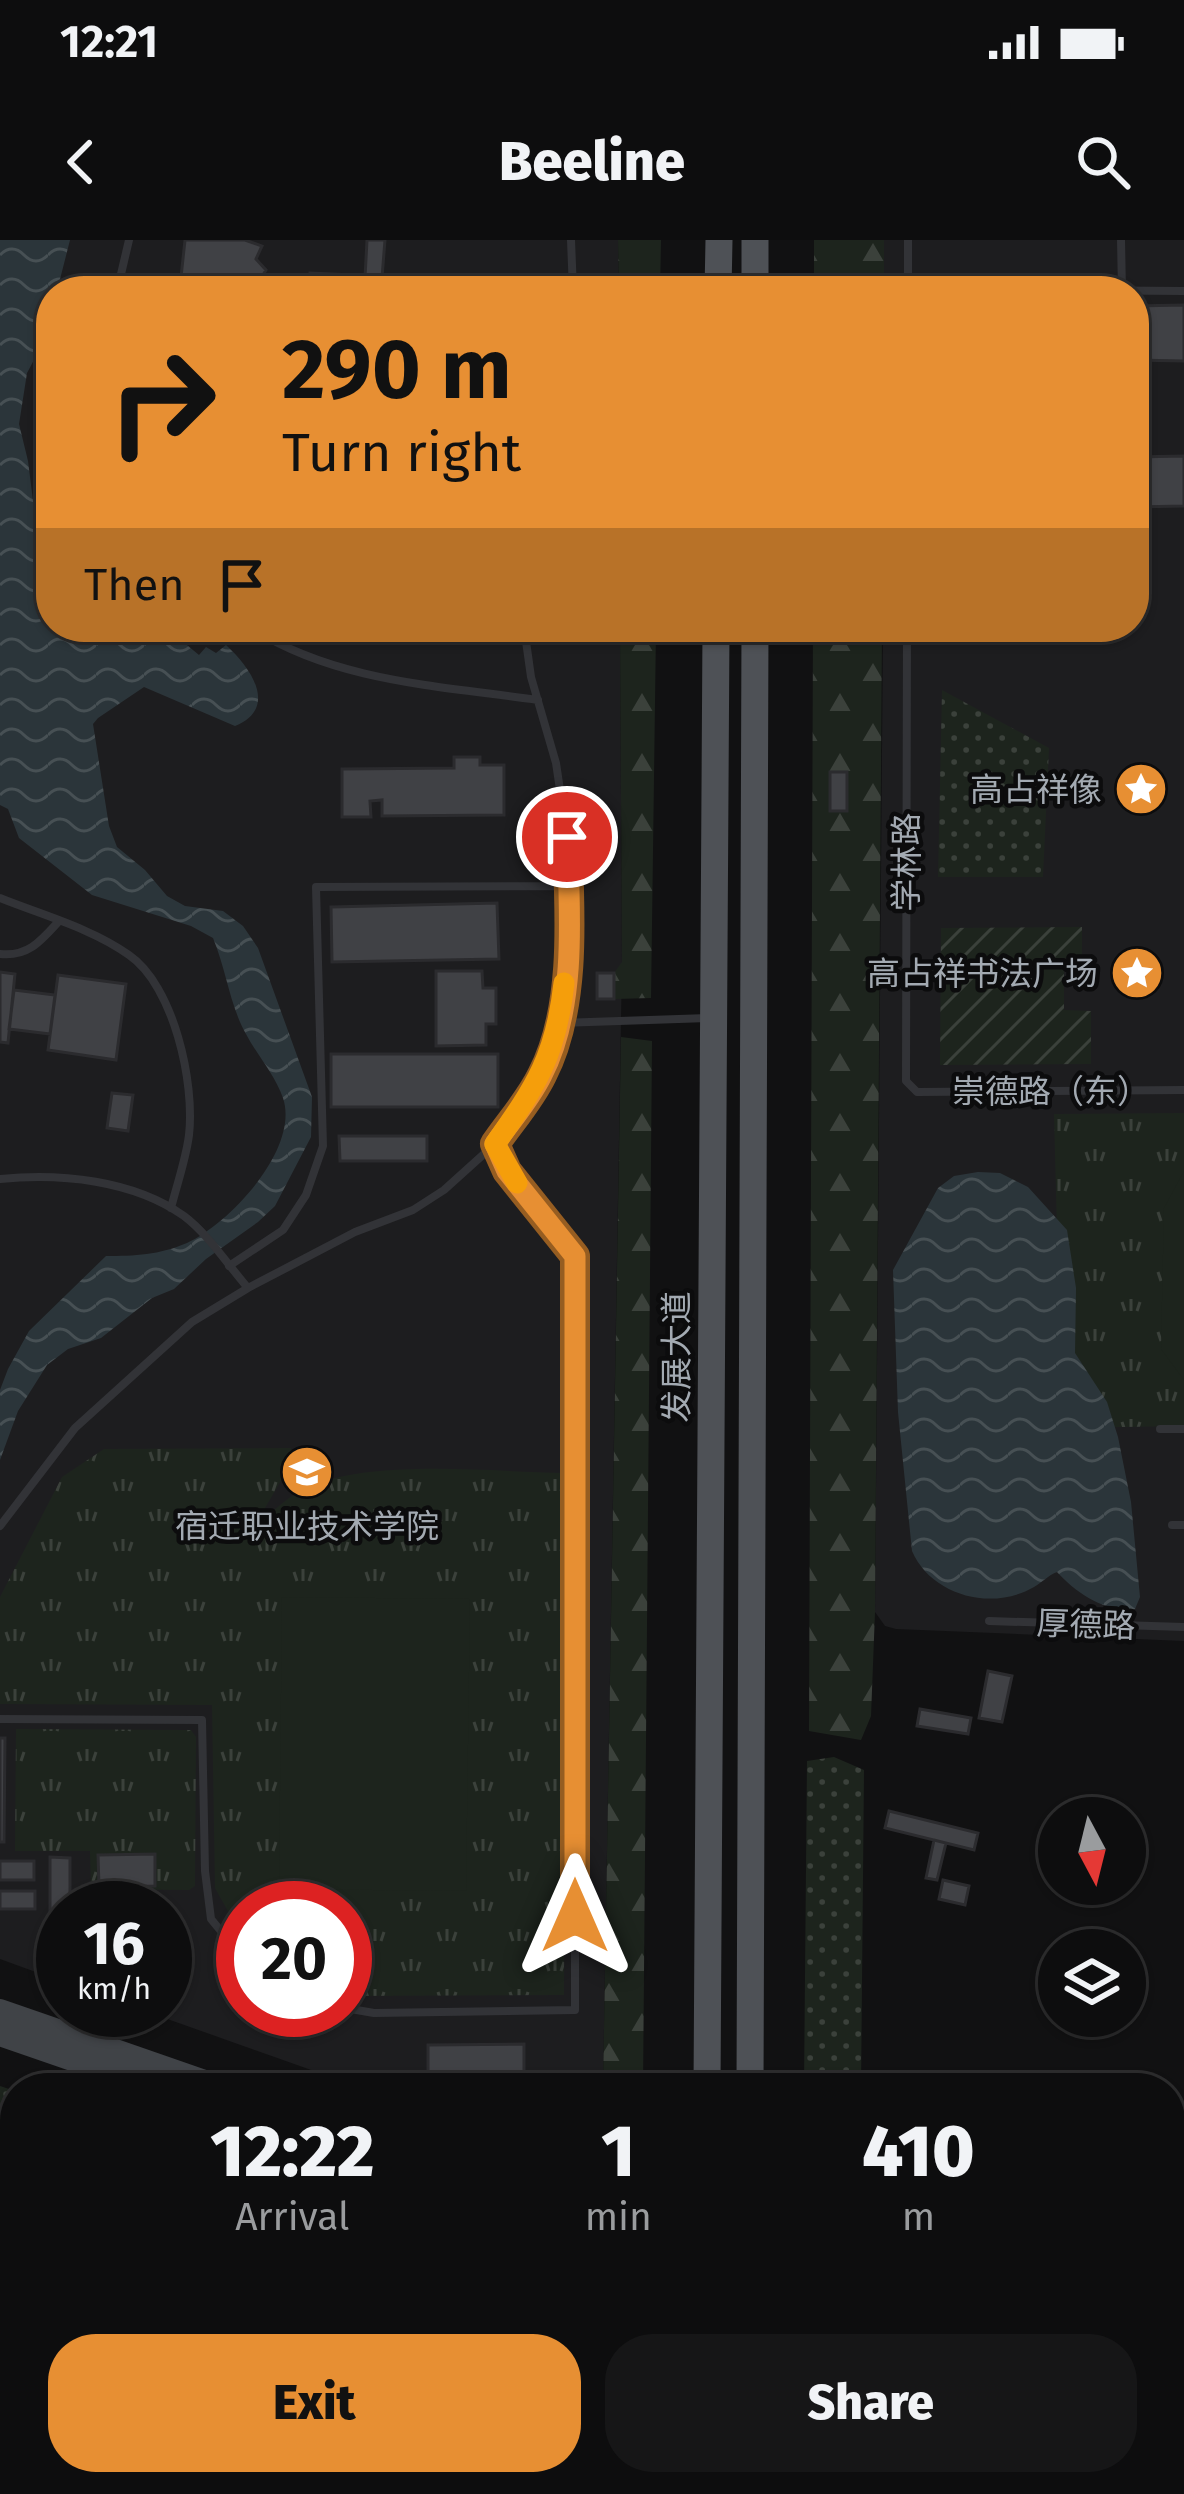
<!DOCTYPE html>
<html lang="en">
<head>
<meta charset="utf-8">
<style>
  :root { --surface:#0d0d0e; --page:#161617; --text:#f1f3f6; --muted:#9a9c9e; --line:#2d2d2e; --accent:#e78f33 }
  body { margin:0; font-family:"Fira Sans","Noto Sans SC",sans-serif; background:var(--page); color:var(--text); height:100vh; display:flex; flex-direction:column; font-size:45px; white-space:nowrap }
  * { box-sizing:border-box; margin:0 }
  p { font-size:39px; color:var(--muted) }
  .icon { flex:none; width:66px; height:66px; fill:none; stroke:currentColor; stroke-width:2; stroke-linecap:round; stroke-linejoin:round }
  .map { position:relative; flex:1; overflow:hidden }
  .panel { position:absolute; left:0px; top:1833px; width:1185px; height:423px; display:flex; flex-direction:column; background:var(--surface); border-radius:48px 48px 0 0; box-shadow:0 3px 9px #0004,0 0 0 3px var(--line) }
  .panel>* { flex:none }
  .top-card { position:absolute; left:36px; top:36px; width:1113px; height:366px; border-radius:48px; box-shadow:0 3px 9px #0004,0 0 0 3px var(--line); background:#e78f33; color:#111; overflow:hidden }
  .needle { width:78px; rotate:173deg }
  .buttons { position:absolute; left:1038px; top:1557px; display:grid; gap:24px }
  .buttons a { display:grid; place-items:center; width:108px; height:108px; border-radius:50%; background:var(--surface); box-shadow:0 3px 9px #0004,0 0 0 3px var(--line); font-size:60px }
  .speed { position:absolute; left:36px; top:1641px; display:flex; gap:24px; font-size:60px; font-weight:700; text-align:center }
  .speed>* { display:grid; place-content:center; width:156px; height:156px; border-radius:50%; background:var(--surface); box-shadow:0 3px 9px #0004,0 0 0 3px var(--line); line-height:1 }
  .speed small { font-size:30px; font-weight:400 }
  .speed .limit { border:18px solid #d22; background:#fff; color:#111 }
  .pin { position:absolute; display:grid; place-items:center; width:102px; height:102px; color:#fff; margin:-51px; border:6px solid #fff; border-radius:50%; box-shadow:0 3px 12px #0007 }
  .me { position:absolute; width:132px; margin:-66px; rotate:0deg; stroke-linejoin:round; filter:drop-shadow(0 0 9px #0008) }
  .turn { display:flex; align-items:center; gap:42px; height:252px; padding:0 48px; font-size:54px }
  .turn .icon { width:156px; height:156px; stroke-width:2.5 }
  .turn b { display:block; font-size:84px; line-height:102px }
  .then { display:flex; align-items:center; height:114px; padding:0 48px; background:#0003; gap:24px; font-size:45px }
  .eta { display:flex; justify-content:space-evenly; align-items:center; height:204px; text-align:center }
  .eta b { font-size:72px; font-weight:800; line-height:84px }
  .button { display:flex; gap:24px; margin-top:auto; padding:24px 48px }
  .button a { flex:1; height:138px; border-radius:48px; background:var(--accent); color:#111; font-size:48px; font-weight:800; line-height:138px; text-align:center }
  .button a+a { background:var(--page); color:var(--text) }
  .status { display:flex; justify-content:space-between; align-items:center; height:84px; padding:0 60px; background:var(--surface); direction:ltr }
  .status svg { height:33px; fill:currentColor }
  header { display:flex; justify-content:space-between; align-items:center; height:156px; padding:0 48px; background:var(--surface); font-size:54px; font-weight:800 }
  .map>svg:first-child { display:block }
  .built { fill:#1d1d1f; fill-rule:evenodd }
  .grass { fill:url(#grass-dots) }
  .forest { fill:url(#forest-firs) }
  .park { fill:url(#park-tufts) }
  .garden { fill:url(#garden-furrows) }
  .pitch { fill:#1d241d }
  .water { fill:url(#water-waves) }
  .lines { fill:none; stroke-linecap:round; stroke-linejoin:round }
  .stream { stroke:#2b353a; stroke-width:6 }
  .building { fill:#404145; stroke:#2b2b2e; stroke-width:3 }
  .lane { stroke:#323337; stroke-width:8 }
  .secondary { stroke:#404347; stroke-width:24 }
  .primary { stroke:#4e5156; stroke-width:27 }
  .route-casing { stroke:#965d21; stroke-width:30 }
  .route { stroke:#e78f33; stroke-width:21 }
  .slow { stroke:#f59e0b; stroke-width:21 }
  .labels { text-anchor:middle; stroke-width:9; stroke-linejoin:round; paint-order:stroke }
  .poi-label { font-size:33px; fill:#a3aab2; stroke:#0c0c0d; text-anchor:end }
  .street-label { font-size:33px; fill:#a3aab2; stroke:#0c0c0d }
</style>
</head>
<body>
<div class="status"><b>12:21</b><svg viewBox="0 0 49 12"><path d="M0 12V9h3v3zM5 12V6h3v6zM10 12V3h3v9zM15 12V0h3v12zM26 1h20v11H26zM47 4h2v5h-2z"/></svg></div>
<header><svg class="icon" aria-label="back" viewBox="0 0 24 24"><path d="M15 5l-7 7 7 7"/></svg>Beeline<svg class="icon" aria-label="search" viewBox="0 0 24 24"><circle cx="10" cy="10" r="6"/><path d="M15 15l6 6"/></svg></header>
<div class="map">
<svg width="1184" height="2254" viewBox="0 0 1184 2254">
  <defs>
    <pattern id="grass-dots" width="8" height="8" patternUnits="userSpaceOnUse" patternTransform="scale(3)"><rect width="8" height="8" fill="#1d241d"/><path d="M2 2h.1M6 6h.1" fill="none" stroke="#3b413b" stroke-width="1.8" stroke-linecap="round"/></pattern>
    <pattern id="forest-firs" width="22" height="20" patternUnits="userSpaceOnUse" patternTransform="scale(3)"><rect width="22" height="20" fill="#1d241d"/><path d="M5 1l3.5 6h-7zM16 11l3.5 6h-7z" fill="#3b413b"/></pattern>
    <pattern id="park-tufts" width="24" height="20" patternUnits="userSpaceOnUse" patternTransform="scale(3)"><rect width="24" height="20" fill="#1d241d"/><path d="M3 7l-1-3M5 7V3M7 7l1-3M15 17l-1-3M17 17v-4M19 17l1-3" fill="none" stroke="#3b413b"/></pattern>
    <pattern id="garden-furrows" width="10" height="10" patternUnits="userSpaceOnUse" patternTransform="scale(3)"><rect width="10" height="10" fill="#1d241d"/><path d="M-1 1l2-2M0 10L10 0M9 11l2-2" fill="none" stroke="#3b413b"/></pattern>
    <pattern id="water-waves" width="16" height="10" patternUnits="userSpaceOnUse" patternTransform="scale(3)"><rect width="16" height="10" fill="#2b353a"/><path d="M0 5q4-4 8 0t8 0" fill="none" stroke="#475054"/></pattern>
  </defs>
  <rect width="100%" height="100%" fill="#111112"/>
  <path class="built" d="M0,0H618L619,51H51V387H620L622,722L603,1848H362L142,1770H165V1668H63V1742L0,1719ZM243,1668H345V1770H243Z
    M882,0H1184V1401L896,1389L885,1386L875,1372L883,387H1134V51H882Z"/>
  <path class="grass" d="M942,450L1049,508L1043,637H938Z
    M834,1517L864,1530L861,1848H804L807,1521Z
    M0,1846L15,1851V2241H600V2254H0Z"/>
  <path class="forest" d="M618,0H661L660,51H619Z
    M814,0H884V51H814Z
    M620,387H656L651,758L614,759V733L622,722Z
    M813,387H882L875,1372L871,1476L861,1500L809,1491Z
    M621,797L652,801L643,1848H603Z
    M600,2241H655V2254H600Z
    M815,2241H870V2254H815Z"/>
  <path class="park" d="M1184,873V1186L1062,1188L1054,874Z
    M291,1208L289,1227L248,1297C267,1276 287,1255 313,1245C380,1219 493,1232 566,1233L564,1755L345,1756V1668H243V1698L215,1648L212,1465L0,1464V1357L62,1237L104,1209Z
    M16,1489L191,1490L196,1497L195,1646L189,1650L91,1649L90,1611H15Z"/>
  <path class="garden" d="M1082,687V716L1064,718V770L1091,771V824L940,825L941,688Z"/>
  <path class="pitch" d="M1184,931V1140L1161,1109L1164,968Z
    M282,1357L470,1359L466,1651L279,1649Z"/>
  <path class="water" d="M0,0H70L57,51H51V88L27,133L19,184L28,221L42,333L51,343V387H165L199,415L206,407L216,413L226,405C251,428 279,468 235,486L144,447L98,478L93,484L109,586L117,607L145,630L167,656L185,666L223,671L243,686L258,708L312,857L311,897L275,966L258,982L206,1019L174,1049L152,1058L101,1098L68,1109L47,1125L18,1171L0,1220V1150L8,1129L29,1091L106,1016C135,1016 159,1015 187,1003C229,984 300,909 283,858C275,835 257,815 246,794C230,766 226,729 213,698L191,686L92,655L19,598L8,569L0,565Z
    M978,932L1000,933L1028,947L1067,990L1076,1048L1075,1113L1107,1162L1118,1197L1131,1262L1140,1357L1135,1369C1106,1373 1076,1353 1057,1332C1047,1336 1043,1342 1034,1347C991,1372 931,1355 912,1311L898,1172L893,1030L938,948L954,936Z"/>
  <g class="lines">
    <path class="stream" d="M1170,1933L1184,1918
      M124,2254L134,2241"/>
  </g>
  <path class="building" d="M185,0H245L262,6L256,19L266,30L253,51H232L181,37Z
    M367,0H385L382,38L365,37Z
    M310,33L457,40L456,51H309Z
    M1184,65V121L1134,120V66Z
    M1184,216V266L1134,267V217Z
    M454,517H480V525H504V575L382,576V560L370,561L371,577H342V529L454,528Z
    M830,532H847V571H830Z
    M497,663L499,719L332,722L331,667Z
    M436,731H482L483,748H496V784H486V805L436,806Z
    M0,732L15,734L8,803L0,802Z
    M597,733H614V759H597Z
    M58,735L126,744L116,820L48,810Z
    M14,750L55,755L50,794L9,789Z
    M331,814H498V867H331Z
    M112,853L133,855L128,891L107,888Z
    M339,896H427V921H340Z
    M988,1431L1012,1436L1002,1482L979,1478Z
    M920,1469L971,1478L968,1494L917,1486Z
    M0,1498H5L4,1602H0Z
    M889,1571L978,1593L974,1610L885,1588Z
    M934,1600L946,1603L937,1640L926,1638Z
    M155,1614V1646L99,1647L98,1615Z
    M50,1617L70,1618V1668H63V1716H50Z
    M0,1621H34V1640H0Z
    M943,1640L969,1646L965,1665L939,1659Z
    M0,1651H35V1669H0Z
    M524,1804V1846H428V1805Z"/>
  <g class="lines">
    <path class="lane" d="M571,0L573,51
      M908,0V50
      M1121,0L1122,51
      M908,49L1184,51
      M117,51L129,0
      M250,387C334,442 441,446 538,460
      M907,387L906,841L917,852L1184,850
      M0,658C42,675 91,688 129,715C174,746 195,843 189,895C186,919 177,944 171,968
      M0,714C28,717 41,701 59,681
      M560,783L708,778
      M0,939C61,933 133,940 184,976C208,994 228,1025 248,1048
      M229,1026L283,990L306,955L323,906L316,647L569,646
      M1160,1189H1184
      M1172,1285H1184
      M0,1286L75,1188L192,1082L248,1048L355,992L413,970L444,950L495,904L543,835L560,783L571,686L567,597L556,523L531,437L524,387
      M989,1381L1184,1387
      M0,1479L202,1480L205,1631L211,1679L243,1718
      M345,1768L374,1773L575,1770V1016L507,930L495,904"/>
    <path class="secondary" d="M0,1771L222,1848
      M0,1794L156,1848
      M1170,2179L1184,2183
      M1170,2203L1184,2208"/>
    <path class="primary" d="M755,0V51
      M718,51L719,0
      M707,1848L716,387
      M750,1848L755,387
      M703,2254V2241
      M747,2254V2241"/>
  </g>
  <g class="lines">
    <g class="route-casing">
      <path id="route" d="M567,597C570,671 577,768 542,835C530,860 510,882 495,904L507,931L575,1016V1676"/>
    </g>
    <use href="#route" class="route"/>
    <path class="slow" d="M517,943L495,904C536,846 556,816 564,743"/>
  </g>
  <defs>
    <g id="sight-disc" transform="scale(2.7)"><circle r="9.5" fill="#e78f33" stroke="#0c0c0d"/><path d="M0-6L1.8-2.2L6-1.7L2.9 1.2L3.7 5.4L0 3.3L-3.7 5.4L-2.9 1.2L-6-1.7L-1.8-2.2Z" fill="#fff"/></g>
    <g id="university-disc" transform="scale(2.7)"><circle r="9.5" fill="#e78f33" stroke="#0c0c0d"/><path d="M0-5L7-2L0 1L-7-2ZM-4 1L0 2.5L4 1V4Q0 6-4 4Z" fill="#fff"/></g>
  </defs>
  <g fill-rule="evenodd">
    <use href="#sight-disc" x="1141" y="549"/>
    <use href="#sight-disc" x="1137" y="733"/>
    <use href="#university-disc" x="307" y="1232"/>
  </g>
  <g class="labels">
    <g class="poi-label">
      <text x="1102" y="561">高占祥像</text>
      <text x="1098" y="745">高占祥书法广场</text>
      <text x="307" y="1298" text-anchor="middle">宿迁职业技术学院</text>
    </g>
    <g class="street-label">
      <text transform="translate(906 622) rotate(-90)" y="12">学林路</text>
      <text x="1051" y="863">崇德路（东）</text>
      <text transform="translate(676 1117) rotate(-90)" y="12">发展大道</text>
      <text transform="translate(1086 1384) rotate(2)" y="12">厚德路</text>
    </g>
  </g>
</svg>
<div class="buttons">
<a><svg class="needle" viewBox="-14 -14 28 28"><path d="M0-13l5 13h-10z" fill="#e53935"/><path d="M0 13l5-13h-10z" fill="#9a9c9e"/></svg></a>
<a><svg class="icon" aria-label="layers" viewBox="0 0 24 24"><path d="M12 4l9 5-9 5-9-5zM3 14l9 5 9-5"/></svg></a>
</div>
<div class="speed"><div>16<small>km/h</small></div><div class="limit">20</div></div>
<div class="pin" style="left:567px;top:597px;background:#d93025"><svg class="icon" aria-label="arrive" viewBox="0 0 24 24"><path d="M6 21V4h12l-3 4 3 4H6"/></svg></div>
<svg class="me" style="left:575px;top:1676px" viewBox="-20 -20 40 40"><path d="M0-17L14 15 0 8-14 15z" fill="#e78f33" stroke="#fff" stroke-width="4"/></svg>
<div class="top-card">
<div class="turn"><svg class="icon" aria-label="right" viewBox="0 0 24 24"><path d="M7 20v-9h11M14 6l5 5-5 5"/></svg><div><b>290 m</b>Turn right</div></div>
<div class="then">Then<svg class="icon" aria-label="arrive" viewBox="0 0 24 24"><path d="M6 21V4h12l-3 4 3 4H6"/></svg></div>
</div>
<section class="panel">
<div class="eta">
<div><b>12:22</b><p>Arrival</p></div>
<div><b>1</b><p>min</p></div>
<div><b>410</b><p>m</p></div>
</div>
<div class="button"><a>Exit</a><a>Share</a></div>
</section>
</div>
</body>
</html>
